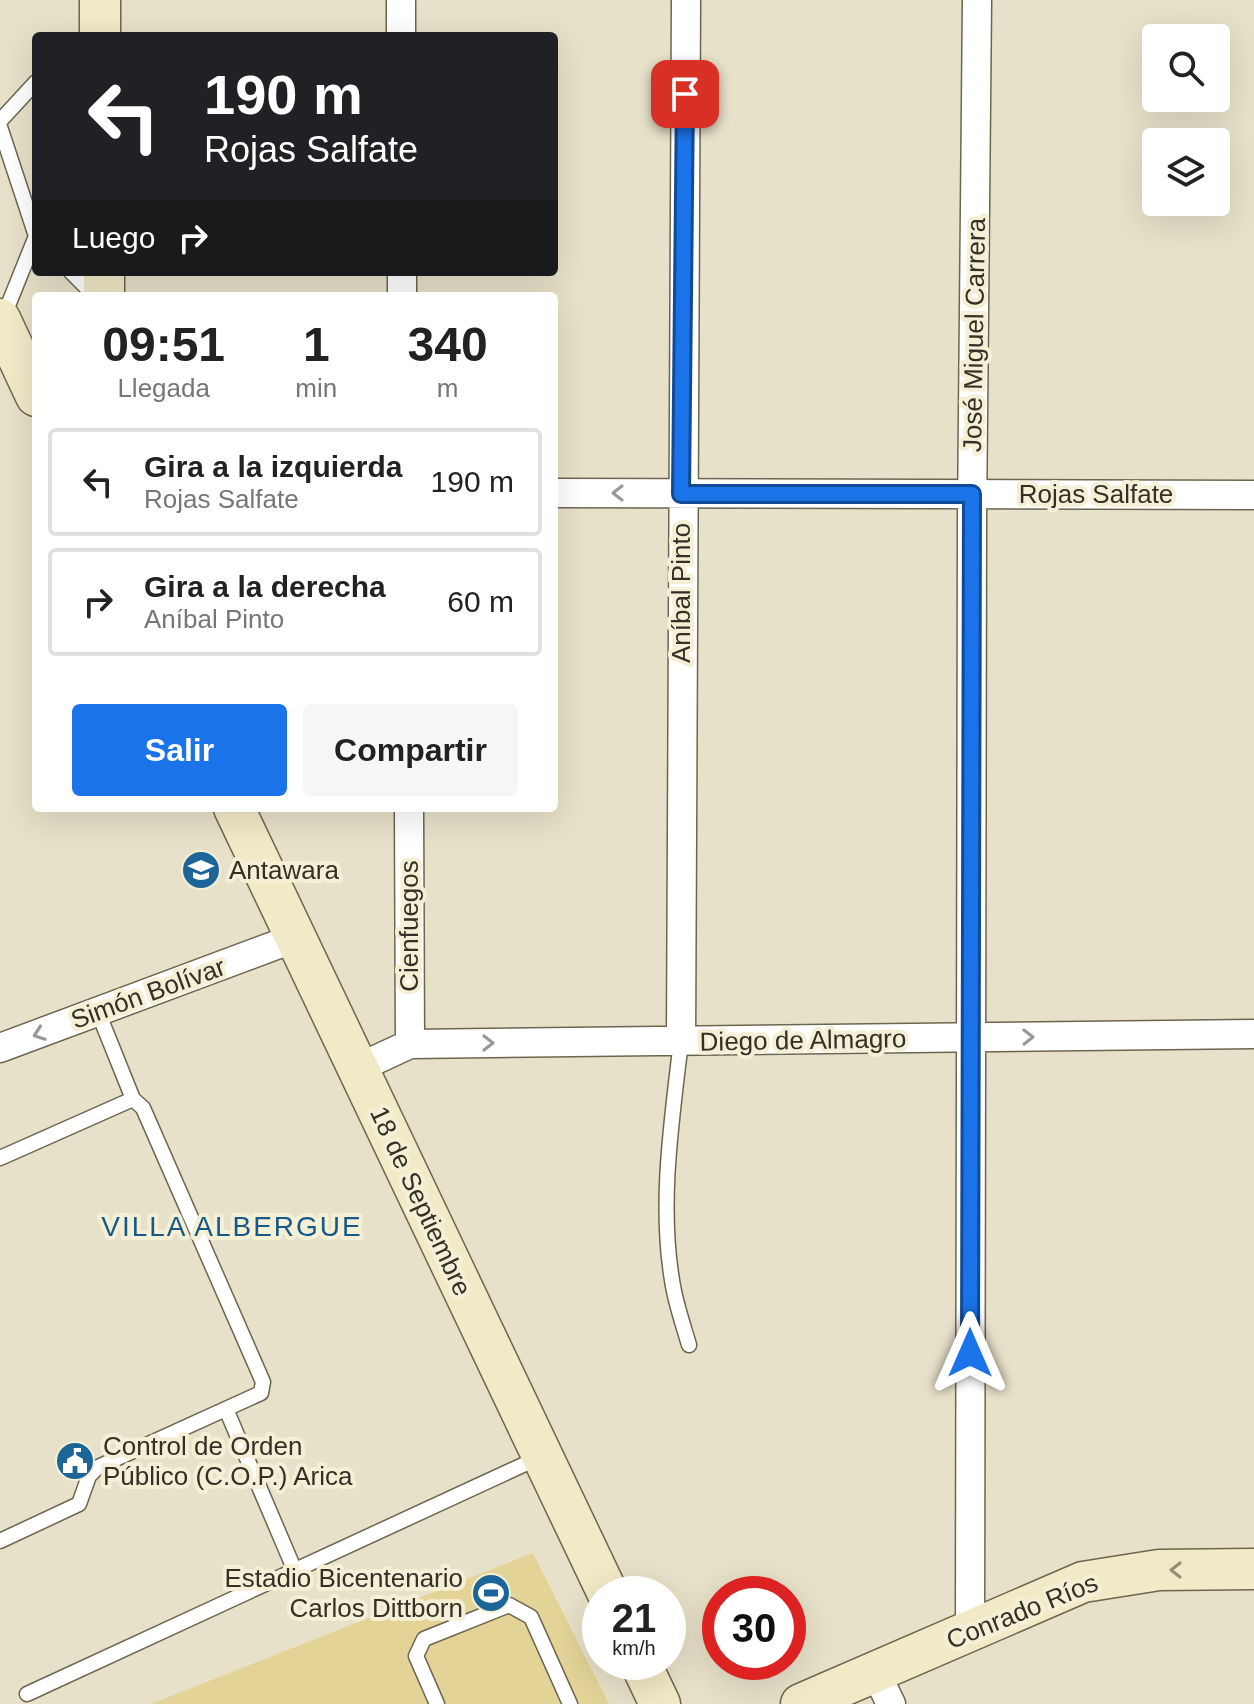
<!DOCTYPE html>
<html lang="es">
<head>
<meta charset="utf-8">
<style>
  :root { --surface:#fff; --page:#f6f6f6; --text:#222; --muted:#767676; --line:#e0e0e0; --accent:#1a73e8 }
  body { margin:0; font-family:Helvetica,sans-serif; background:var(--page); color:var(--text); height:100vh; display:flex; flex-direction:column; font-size:30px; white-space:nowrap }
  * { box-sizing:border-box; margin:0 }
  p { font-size:26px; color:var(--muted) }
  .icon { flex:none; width:44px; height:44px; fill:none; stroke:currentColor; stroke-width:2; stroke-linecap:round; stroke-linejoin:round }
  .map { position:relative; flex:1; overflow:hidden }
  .sheet { position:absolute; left:32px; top:292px; width:526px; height:520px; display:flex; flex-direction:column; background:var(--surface); border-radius:8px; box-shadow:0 8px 32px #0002 }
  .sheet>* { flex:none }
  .hud { position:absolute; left:32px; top:32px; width:526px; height:244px; border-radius:8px; box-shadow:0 8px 32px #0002; background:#202124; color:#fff; overflow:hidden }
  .tools { position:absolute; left:1142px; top:24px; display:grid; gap:16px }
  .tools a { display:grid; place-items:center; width:88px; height:88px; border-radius:8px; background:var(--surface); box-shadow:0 8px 32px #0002; font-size:40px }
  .speed { position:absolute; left:582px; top:1576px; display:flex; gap:16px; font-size:40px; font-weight:700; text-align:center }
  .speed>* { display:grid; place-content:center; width:104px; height:104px; border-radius:50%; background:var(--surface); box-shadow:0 8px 32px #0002; line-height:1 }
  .speed small { font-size:20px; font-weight:400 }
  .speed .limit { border:12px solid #d22; background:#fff; color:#111 }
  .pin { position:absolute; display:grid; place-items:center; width:68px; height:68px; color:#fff; margin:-34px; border-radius:16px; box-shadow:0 4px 12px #0006 }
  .me { position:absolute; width:88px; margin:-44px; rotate:0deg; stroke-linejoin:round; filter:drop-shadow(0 0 6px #0008) }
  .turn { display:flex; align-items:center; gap:28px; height:168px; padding:0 40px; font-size:36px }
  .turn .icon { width:104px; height:104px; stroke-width:2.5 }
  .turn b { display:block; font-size:56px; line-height:68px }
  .then { display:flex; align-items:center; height:76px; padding:0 40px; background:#0003; gap:16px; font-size:30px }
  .eta { display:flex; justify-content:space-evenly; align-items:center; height:136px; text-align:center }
  .eta b { font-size:48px; font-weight:800; line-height:56px }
  .action { display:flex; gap:16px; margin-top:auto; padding:16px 40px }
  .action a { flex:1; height:92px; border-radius:8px; background:var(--accent); color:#fff; font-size:32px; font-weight:800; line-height:92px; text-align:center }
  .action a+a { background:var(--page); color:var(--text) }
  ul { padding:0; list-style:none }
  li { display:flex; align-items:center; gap:24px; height:108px; margin:0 16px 12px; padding:0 24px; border:4px solid var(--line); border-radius:8px }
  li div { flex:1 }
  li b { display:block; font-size:30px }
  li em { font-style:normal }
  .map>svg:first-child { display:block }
  .green { fill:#e3d397 }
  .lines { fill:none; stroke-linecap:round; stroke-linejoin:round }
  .lane-casing { stroke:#6c6650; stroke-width:17 }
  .street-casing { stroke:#6c6650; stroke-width:31 }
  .secondary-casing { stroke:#6c6650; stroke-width:43 }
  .lane { stroke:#fff; stroke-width:14 }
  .street { stroke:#fff; stroke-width:28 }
  .secondary { stroke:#f2e9c7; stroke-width:40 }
  .oneway { stroke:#999893 }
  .oneway2 { stroke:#928d77 }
  .route-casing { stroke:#114b97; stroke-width:20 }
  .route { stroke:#1a73e8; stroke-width:14 }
  .labels { text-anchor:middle; stroke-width:8; stroke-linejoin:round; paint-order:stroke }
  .street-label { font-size:26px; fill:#333127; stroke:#f5efd6 }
  .poi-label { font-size:26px; fill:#333127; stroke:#f5efd6; text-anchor:start }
  .neighbourhood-label { font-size:28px; letter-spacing:2px; fill:#165987; stroke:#f5efd6 }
</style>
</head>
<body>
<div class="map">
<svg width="1254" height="1704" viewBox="0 0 1254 1704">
  <rect width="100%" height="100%" fill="#e8e1c9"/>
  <path class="green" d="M533,1553L609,1704H151Z"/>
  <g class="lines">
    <g class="lane-casing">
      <path id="lane" d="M0,121L36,82
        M0,127L36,236L3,318
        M71,272L95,296
        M98,1012L133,1099
        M681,1041C672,1119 659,1202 672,1280C675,1302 683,1324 689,1345
        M0,1158L133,1099L143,1108L263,1382L261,1393L98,1467L89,1476L79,1504L0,1541
        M226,1409L295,1571
        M27,1694L538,1458
        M437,1704L416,1656L424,1639L509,1605L531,1617L570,1704"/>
    </g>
    <g class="street-casing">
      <path id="street" d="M401,0V36
        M402,272V296
        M554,493L1254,495
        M409,808L410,1044
        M681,1041L686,0
        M0,1048L295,938
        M358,1068L410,1044L1254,1034
        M970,1630L972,519L977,0
        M875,1671L891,1704"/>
    </g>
    <g class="secondary-casing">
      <path id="secondary" d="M100,0V36
        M104,272V296
        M0,319L36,396
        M234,808L608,1594
        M640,1662L660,1704
        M801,1704L1083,1582L1159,1570L1254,1569"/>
    </g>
    <use href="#lane" class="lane"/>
    <use href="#street" class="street"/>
    <use href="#secondary" class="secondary"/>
  </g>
  <defs><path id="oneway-chevron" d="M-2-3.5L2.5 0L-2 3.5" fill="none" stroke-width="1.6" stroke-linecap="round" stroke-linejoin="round" transform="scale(2)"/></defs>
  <g class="oneway">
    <use href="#oneway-chevron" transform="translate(618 493) rotate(-180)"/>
    <use href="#oneway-chevron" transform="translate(39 1034) rotate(160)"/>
    <use href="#oneway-chevron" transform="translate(1028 1037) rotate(-1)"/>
    <use href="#oneway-chevron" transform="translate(488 1043)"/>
  </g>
  <use class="oneway2" href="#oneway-chevron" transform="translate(1176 1570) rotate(180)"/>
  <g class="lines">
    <g class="route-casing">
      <path id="route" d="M685,94L681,494H972L970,1353"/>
    </g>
    <use href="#route" class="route"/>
  </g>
  <defs>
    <g id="school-disc" transform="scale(2)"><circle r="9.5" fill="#1b6598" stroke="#f5efd6"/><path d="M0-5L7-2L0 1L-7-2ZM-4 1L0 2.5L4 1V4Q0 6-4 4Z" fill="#fff"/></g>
    <g id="civic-disc" transform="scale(2)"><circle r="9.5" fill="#1b6598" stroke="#f5efd6"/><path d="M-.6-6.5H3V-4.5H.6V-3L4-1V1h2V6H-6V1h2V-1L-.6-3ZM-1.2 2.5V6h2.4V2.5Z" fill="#fff"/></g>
    <g id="stadium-disc" transform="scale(2)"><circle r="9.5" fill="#1b6598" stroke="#f5efd6"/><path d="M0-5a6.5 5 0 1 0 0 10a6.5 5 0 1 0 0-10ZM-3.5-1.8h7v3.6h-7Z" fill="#fff"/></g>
  </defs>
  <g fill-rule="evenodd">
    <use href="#school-disc" x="201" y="870"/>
    <use href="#civic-disc" x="75" y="1461"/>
    <use href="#stadium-disc" x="491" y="1593"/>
  </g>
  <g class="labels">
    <g class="street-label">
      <text transform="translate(974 335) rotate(-89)" y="9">José Miguel Carrera</text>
      <text x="1096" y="503">Rojas Salfate</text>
      <text transform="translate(681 593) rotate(-90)" y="9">Aníbal Pinto</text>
      <text transform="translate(409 926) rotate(-90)" y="9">Cienfuegos</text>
      <text transform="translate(148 993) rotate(-20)" y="9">Simón Bolívar</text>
      <text transform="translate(803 1040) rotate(-1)" y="9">Diego de Almagro</text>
      <text transform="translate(421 1201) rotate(65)" y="9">18 de Septiembre</text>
      <text transform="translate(1022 1611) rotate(-22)" y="9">Conrado Ríos</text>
    </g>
    <g class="poi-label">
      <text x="229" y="879">Antawara</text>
      <text x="103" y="1455">Control de Orden<tspan x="103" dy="30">Público (C.O.P.) Arica</tspan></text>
      <text x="463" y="1587" text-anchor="end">Estadio Bicentenario<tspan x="463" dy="30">Carlos Dittborn</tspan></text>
    </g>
    <g class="neighbourhood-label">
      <text x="232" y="1236">VILLA ALBERGUE</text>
    </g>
  </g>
</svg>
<div class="tools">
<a><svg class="icon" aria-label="search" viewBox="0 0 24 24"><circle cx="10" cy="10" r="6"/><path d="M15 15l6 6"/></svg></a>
<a><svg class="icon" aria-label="layers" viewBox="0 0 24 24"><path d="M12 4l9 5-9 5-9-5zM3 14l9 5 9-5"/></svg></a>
</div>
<div class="speed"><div>21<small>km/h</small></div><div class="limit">30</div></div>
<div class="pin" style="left:685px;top:94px;background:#d93025"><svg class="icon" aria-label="arrive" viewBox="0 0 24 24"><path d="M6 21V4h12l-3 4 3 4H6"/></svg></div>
<svg class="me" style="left:970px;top:1353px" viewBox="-20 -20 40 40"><path d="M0-17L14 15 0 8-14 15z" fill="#1a73e8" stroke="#fff" stroke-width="4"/></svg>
<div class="hud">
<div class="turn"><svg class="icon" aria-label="left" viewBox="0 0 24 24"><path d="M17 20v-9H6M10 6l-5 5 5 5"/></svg><div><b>190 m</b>Rojas Salfate</div></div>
<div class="then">Luego<svg class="icon" aria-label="right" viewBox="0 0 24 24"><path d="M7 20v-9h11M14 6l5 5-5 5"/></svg></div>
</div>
<section class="sheet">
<div class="eta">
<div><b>09:51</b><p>Llegada</p></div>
<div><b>1</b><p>min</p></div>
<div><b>340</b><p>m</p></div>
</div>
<ul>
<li><svg class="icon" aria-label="left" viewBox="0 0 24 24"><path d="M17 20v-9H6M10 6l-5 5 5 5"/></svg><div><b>Gira a la izquierda</b><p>Rojas Salfate</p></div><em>190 m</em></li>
<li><svg class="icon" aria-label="right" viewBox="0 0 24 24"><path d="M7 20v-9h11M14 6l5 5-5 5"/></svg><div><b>Gira a la derecha</b><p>Aníbal Pinto</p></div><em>60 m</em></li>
</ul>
<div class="action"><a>Salir</a><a>Compartir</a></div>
</section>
</div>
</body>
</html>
